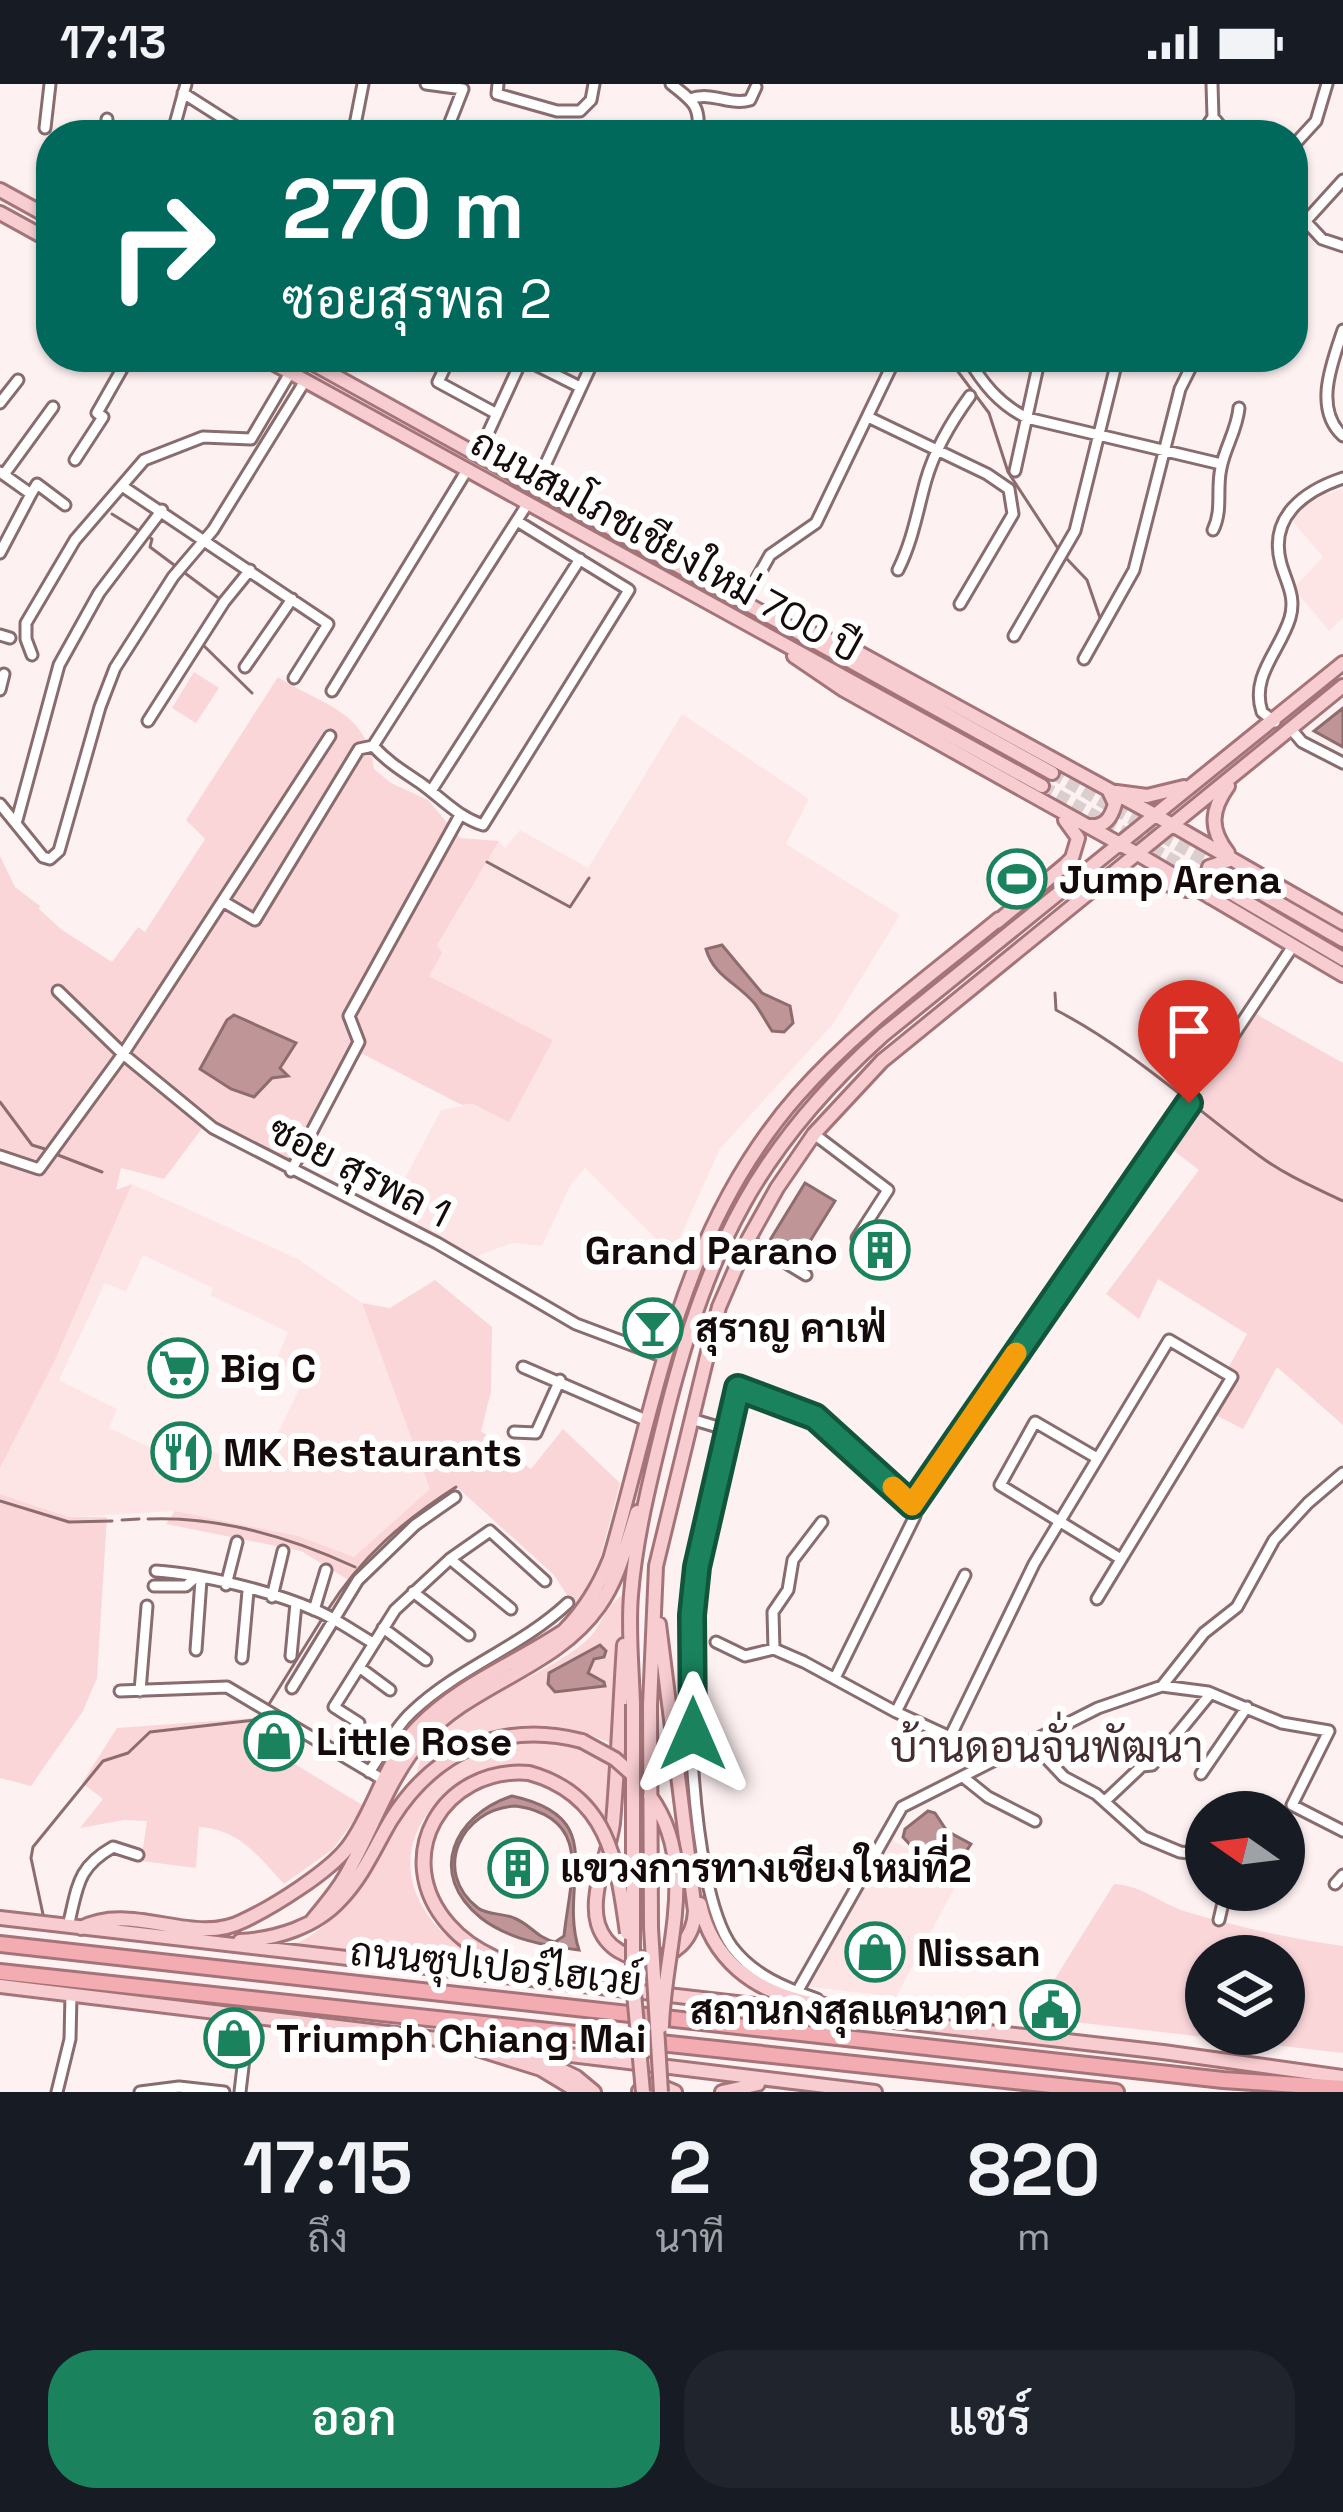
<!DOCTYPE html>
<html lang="th">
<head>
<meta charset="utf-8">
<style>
  :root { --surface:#171b24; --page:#20242c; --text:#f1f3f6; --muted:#9ea1a6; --accent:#1a835e }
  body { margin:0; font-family:"Space Grotesk",Sarabun,sans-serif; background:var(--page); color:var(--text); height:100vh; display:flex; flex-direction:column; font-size:45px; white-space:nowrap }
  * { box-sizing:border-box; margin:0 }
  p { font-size:39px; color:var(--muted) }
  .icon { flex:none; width:66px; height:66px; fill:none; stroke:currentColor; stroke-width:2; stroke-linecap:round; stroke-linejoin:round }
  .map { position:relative; height:2008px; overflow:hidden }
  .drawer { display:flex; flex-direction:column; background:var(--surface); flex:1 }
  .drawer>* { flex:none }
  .guide { position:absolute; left:36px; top:36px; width:1272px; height:252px; border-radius:48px; box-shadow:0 3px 9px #0004; background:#00695c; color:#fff; overflow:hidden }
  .needle { width:78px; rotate:284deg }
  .controls { position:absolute; left:1185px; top:1707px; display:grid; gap:24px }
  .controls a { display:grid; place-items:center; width:120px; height:120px; border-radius:50%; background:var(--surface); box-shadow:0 3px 9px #0004; font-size:60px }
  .pin { position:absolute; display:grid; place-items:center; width:102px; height:102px; color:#fff; margin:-123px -51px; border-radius:50% 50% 50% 0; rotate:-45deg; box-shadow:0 0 12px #0007 }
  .pin .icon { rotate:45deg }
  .me { position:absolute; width:132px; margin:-66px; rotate:0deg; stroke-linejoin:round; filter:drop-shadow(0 0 9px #0008) }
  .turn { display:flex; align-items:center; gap:42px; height:252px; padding:0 48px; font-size:54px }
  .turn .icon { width:156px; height:156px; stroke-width:2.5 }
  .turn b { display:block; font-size:84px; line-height:102px }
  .eta { display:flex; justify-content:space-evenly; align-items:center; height:204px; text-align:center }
  .eta b { font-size:72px; font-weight:600; line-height:84px }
  .primary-button { display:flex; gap:24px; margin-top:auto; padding:24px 48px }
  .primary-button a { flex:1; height:138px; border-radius:48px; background:var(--accent); color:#fff; font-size:48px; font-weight:600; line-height:138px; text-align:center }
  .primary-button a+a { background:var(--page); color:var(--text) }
  .status { display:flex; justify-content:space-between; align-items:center; height:84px; padding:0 60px; background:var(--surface); direction:ltr }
  .status svg { height:33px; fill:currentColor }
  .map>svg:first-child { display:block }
  .built { fill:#fde5e6; fill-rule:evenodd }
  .green { fill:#fad6d9; fill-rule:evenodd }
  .water { fill:#c09598; stroke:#8d6c6e; stroke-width:3; fill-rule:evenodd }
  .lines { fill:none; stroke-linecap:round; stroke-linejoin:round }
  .stream { stroke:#8d6c6e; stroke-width:3 }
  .major-tunnel { stroke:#dbcecf; stroke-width:12; stroke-dasharray:12 6; stroke-linecap:butt }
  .minor-casing { stroke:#886c6e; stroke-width:15 }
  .major-casing { stroke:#a57478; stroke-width:18 }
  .highway-casing { stroke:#a57478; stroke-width:20 }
  .minor { stroke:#fff; stroke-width:9 }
  .major { stroke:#f7cdd1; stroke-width:12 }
  .highway { stroke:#f2acb2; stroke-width:14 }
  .major-bridge-casing { stroke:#a57478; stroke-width:18; stroke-linecap:butt }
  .major-bridge { stroke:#f7cdd1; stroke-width:12 }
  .route-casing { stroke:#11553d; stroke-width:30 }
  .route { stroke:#1a835e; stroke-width:21 }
  .slow { stroke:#f59e0b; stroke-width:21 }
  .labels { text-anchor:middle; stroke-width:12; stroke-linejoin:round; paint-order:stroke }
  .street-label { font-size:39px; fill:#150b0b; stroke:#fff }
  .poi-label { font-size:39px; font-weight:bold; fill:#150b0b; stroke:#fff; text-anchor:start }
  .neighbourhood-label { font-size:42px; fill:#452e2f; stroke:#fff }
</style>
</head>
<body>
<div class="status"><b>17:13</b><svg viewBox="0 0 49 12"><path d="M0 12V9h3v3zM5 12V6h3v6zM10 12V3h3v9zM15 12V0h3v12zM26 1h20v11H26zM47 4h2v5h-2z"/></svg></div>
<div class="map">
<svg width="1343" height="2008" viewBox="0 0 1343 2008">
  <rect width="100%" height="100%" fill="#fef1f2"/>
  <path class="built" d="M1343,405V534L1329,547L1293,504L1323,473L1289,433L1311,415Z
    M682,630L809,715L786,760L900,831L833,940L720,1065L672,1171L585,1084L570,1102L542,1162L512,1159L472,1174L401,1136L393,1117L441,1026L472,1020L552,956L429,892L436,861L499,757L505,764L520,746L588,784Z
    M132,1100L298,1175L362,1219L431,1405L354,1473L298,1452L175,1427L68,1433L0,1410V1384L6,1367L55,1276ZM143,1171L213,1204L210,1211L288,1248L276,1277L305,1292L259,1389L209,1366L198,1386L109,1344L117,1325L59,1296L105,1199L126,1208Z
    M890,1755L961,1792L896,1913L804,1902Z"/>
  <path class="green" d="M194,588L219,604L196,639L172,624Z
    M278,593C320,621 367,625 374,685L391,699L428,716L460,754L499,757L437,861L442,869L429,892L553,956L509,1038L473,1020L462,1021L353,965L290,1078L251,1062L209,1035L164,1095L121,1084L116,1106L132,1100L55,1276L0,1384V772L15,803L40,822L39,825L62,846L112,878L138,843L145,848L205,755L186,736Z
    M1256,930L1343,979V1341L1277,1283L1243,1345L1212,1329L1235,1290L1227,1286L1247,1250L1158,1195L1139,1235L1106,1210L1199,1086L1165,1060Z
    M435,1196L492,1243L491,1308L481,1347L531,1385L563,1345L620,1399L600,1475L576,1525L554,1491L458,1404L409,1437L350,1497L301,1467L166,1440L175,1427L298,1452L354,1473L430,1405L362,1219L390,1224Z
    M0,1410L68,1433H107L97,1594L83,1627L31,1702L0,1694Z
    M623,1511L614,1661C546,1628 473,1636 417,1689C427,1623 545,1598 589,1554C602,1541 606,1520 623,1511Z
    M257,1634L265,1662L364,1722L333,1765L284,1800C258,1772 239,1745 199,1743L196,1784L141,1777L147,1737L124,1736L80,1744L103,1715L82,1699L117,1644Z
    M537,1653L582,1664L613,1684L606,1737C592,1720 580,1701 560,1691C480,1652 372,1742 424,1825C442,1856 473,1872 503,1889L296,1860C387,1815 384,1701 482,1663C499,1657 520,1656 537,1653Z
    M1114,1800C1143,1802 1158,1818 1184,1827C1235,1842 1290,1855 1343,1862V1969L1031,1933ZM1206,1872H1284V1950H1206Z"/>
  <path class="water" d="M1343,624V663L1314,647Z
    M722,861L762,909L790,922L793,939L784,948L772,947C766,938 761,928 755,920C738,899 714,893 706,865Z
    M234,931L296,959L280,984L288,992L272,994L254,1013L231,1005L200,985L227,936Z
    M805,1099L835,1117L799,1175L770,1156Z
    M600,1561L606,1567L604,1573L594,1575L588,1589L604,1598L605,1602L555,1608L548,1600L549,1589Z
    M512,1712C614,1734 557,1798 579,1866C545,1862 508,1855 481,1834C426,1790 454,1731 512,1712ZM516,1722C594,1734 570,1795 564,1852L555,1858C537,1854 530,1840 514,1834C503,1829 487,1831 478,1824C431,1788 461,1724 516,1722Z
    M928,1727L935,1729L947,1747L971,1760L954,1785L913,1764L903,1753L905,1745Z"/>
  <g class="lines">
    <path class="stream" d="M947,273L989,329L1008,388L1059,466
      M112,430L152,455L150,463L221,516
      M1067,475L1087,496L1100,534
      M202,560L252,609
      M487,778L570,823L589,794
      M1055,909L1056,926C1131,965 1193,1023 1261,1073C1285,1091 1316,1104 1343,1117
      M0,1018L32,1061L45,1065
      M58,1071L102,1088
      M0,1417L69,1438L112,1437
      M148,1435C218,1432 292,1454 355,1483
      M122,1436L139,1435
      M327,1527C361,1473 403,1437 456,1403
      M44,1835L31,1774L33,1763L103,1677L128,1669L150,1648L255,1636L256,1641L322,1535"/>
    <path class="major-tunnel" d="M1052,689L1242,798
      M1042,702L1233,810"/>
    <g class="minor-casing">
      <path id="minor" d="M426,0L463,5L445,51
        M498,0L497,10L557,27H580L591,16L594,0
        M671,0C693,17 702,23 697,51
        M1212,0L1213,33L1228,51
        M183,9L249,51
        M690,15C712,7 730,22 750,16L756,3
        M45,44L50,0
        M106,51L107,35
        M172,51L186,0
        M353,51L363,0
        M1059,51V50
        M1201,51L1213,33
        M1293,62L1316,37L1327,0
        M1293,124L1322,155L1343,162
        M1304,139L1343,96
        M1343,246C1332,279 1313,325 1343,352
        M450,273L438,298L497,330
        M520,273L580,303
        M967,273C983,300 999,320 1027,334L1221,380
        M0,319L18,296
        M868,333L987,390L1009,405L1013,430L960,520
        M478,371L523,273
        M75,376L103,333L97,329L122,285
        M1015,387L1040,273
        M0,388L31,410L37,400L65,421
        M5,389L53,323
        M122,402L328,540L294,594
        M535,403L595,273
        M1213,446C1223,426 1216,405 1221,384C1225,363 1237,346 1239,324
        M0,469L31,410
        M898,486C913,456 917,428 926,396C935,365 951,338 970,312
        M743,519L770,471L816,439L896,273
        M0,551L10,554
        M1014,552L1075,447L1118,273
        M32,571L26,555V539L75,456L144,376L203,353L251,355L290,289
        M1084,575L1134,486L1180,305L1196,273
        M245,583L292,515
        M0,606L4,590
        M332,607L467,386
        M148,637L224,518L250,486
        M1275,638L1262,628C1250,592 1280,567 1290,534C1296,513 1287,500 1281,480C1268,433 1304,407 1343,394
        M1291,645L1302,658L1343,679
        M373,662C388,678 401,686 419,698C442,714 456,732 483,741L629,506L517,437
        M431,707L580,475
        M0,720L43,773L50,775L59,767L100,623L115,584L173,493L213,446L305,297
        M17,736L59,581L99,509L162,426
        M224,818L255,836L359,665L373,662L528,419
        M58,907L123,970L213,1044L437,1159L576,1240L664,1273
        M1209,988L1293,862
        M814,1050L888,1106L857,1154
        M0,1072L39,1085L123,970L330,652
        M291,1087L359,958L349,932L459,733
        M748,1156L806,1191
        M523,1283L648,1337
        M691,1335L728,1346
        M514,1348L536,1349L560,1296
        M1097,1374L1035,1338L1000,1401L1121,1475
        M912,1421L1189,1019
        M450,1475L511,1525
        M156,1487C202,1490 271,1507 315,1526C335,1534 354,1548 373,1559
        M226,1501L237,1458
        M154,1502H186L195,1494
        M413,1508L469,1551
        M272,1513L283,1467
        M314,1526L326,1486
        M383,1544L426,1576
        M716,1558L745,1572L774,1565L804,1578L896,1628L1000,1676
        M774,1565L773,1528L788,1506L793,1476L822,1438
        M196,1566L201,1496
        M291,1572L296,1519
        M242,1574L248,1507
        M359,1583L390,1606
        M1162,1602L1204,1549L1237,1523L1274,1456L1308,1419L1343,1389
        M292,1604L358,1496L415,1441L455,1413
        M120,1607L227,1603L382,1695
        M140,1607L147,1522
        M896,1628L965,1491
        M359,1639L334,1623L395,1526L450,1475L490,1447L545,1497
        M950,1653L1034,1480L1169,1256L1232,1293L1097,1515
        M1031,1658L1064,1693L1096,1710L1144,1753L1180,1768L1206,1771
        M369,1688C384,1668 394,1644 413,1627C460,1583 521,1563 568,1519
        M1201,1690L1247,1623
        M963,1693L988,1713L1035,1737
        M1105,1717L1142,1682L1152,1681L1211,1609
        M1292,1721L1343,1747
        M1335,1800L1343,1791
        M1219,1836L1226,1806
        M68,1842C78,1803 76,1784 113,1763L138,1771
        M797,1908L902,1723L1098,1624L1162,1602L1208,1608L1282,1639L1329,1647L1292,1721
        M817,1915C785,1904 753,1891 732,1863C687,1801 683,1561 697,1483C707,1423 724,1363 738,1303L815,1333L912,1421L915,1432L835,1594
        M57,2008L70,1955L71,1911
        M140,2008L179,2003L224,2008
        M240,2008L249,1932"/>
    </g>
    <g class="major-casing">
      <path id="major" d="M0,106L51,134
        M0,129L51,157
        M262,273L1042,702
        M301,273L1052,689
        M803,546L852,565L1155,731L1343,839
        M794,572L844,606L1136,769L1343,891
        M1090,742C1105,743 1111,734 1115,720L1109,707L1147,712L1184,703
        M1228,769C1209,745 1211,726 1228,702
        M1242,798L1343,856
        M1102,800L1146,794L1187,806
        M1233,810L1343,875
        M1210,813L1205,801L1209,783L1232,775
        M997,838L1065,781L1072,774L1078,754L1065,736
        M624,1561C620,1621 618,1680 613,1739C609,1771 589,1809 598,1840C613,1889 692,1887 695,1827L659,1540
        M633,1620C632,1584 628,1547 631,1511C636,1448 653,1384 668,1323C709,1163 758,1063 883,951L1343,579
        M650,1621L656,1482L719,1223L748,1156L777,1104L814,1050L882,977L1343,602
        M529,1689C443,1682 389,1773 449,1841C474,1870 512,1882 548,1892
        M700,1820C712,1875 753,1906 806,1918C822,1921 837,1921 853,1927
        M0,1834L1163,1968L1343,1993
        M312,1837C323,1823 336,1809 345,1793C372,1747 387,1696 422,1655C472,1599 555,1585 599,1522C619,1494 626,1461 637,1428
        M81,1844C132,1817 193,1863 243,1837C273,1823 329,1788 348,1763C376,1725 384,1678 418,1643C458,1601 516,1579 564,1547C585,1525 598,1504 610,1475C658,1310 680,1145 798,1011C857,944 931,891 999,835
        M240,1857C276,1855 316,1843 341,1815C363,1792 375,1763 391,1736C434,1667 502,1636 582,1657
        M0,1902L875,2008
        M471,1963L541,1985L579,2008
        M528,1970L576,1993L594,2008
        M639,2007L656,2000L675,2008
        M722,2008L758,2000"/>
    </g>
    <g class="highway-casing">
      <path id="highway" d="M0,1860L1223,1996L1343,2004
        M0,1888L1116,2008"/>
    </g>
    <use href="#minor" class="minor"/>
    <use href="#major" class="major"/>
    <use href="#highway" class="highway"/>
    <g class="major-bridge-casing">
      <path id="major-bridge" d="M633,1620V1898L643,2008
        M650,1621L651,1844L661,2008
        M582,1657L615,1675L633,1691
        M529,1689C609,1711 617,1778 627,1849
        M650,1712C700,1781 664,1865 662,1942"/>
    </g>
    <use href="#major-bridge" class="major-bridge"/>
  </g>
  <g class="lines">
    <g class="route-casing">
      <path id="route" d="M693,1650L692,1531L697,1483L738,1304L815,1333L912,1421L1189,1019"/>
    </g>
    <use href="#route" class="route"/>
    <path class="slow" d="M893,1403L912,1421L1016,1269"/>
  </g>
  <defs>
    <g id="stadium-ring" transform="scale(3)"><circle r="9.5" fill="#fff" stroke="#1a835e" stroke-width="1.5"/><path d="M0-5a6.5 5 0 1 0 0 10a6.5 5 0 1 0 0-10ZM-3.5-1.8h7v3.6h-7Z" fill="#1a835e"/></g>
    <g id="building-ring" transform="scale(3)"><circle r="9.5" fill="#fff" stroke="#1a835e" stroke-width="1.5"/><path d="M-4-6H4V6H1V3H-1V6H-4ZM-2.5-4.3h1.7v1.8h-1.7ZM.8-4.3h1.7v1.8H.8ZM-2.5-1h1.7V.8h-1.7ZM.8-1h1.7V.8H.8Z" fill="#1a835e"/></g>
    <g id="bar-ring" transform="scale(3)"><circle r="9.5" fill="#fff" stroke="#1a835e" stroke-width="1.5"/><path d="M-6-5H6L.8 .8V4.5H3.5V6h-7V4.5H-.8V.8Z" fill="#1a835e"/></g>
    <g id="supermarket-ring" transform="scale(3)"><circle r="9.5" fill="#fff" stroke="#1a835e" stroke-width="1.5"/><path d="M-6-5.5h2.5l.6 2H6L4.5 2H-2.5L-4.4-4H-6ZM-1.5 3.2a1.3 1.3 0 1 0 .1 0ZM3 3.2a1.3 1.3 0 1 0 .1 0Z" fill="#1a835e"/></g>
    <g id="restaurant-ring" transform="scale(3)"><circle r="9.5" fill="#fff" stroke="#1a835e" stroke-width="1.5"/><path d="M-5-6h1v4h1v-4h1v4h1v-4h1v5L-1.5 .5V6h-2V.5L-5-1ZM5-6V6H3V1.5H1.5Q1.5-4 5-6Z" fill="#1a835e"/></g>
    <g id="shop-ring" transform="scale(3)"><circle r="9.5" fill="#fff" stroke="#1a835e" stroke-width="1.5"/><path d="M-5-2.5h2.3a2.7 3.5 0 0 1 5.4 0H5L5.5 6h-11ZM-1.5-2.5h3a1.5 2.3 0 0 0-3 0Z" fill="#1a835e"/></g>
    <g id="civic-ring" transform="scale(3)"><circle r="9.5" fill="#fff" stroke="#1a835e" stroke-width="1.5"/><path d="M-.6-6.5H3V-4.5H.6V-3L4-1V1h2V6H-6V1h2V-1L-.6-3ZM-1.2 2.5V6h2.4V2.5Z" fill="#1a835e"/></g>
  </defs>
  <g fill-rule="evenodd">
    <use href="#stadium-ring" x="1017" y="795"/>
    <use href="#building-ring" x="880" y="1166"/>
    <use href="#bar-ring" x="653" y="1244"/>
    <use href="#supermarket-ring" x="178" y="1284"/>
    <use href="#restaurant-ring" x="181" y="1368"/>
    <use href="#shop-ring" x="274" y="1657"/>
    <use href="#building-ring" x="518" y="1784"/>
    <use href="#shop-ring" x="875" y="1868"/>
    <use href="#civic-ring" x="1050" y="1926"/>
    <use href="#shop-ring" x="234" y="1954"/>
  </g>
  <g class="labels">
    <g class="street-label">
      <text transform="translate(666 461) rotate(29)" y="14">ถนนสมโภชเชียงใหม่ 700 ปี</text>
      <text transform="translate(360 1087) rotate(27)" y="14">ซอย สุรพล 1</text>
      <text transform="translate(496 1882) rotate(6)" y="14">ถนนซุปเปอร์ไฮเวย์</text>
    </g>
    <g class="poi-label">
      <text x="1059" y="809">Jump Arena</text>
      <text x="838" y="1180" text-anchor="end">Grand Parano</text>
      <text x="695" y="1258">สุราญ คาเฟ่</text>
      <text x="220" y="1298">Big C</text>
      <text x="223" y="1382">MK Restaurants</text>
      <text x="316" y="1671">Little Rose</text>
      <text x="560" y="1798">แขวงการทางเชียงใหม่ที่2</text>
      <text x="917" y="1882">Nissan</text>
      <text x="1008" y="1940" text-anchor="end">สถานกงสุลแคนาดา</text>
      <text x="276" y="1968">Triumph Chiang Mai</text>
    </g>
    <g class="neighbourhood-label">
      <text x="1047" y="1678">บ้านดอนจั่นพัฒนา</text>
    </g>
  </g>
</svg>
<div class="controls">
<a><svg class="needle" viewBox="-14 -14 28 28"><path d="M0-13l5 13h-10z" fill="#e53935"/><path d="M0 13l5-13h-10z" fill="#9ea1a6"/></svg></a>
<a><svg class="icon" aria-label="layers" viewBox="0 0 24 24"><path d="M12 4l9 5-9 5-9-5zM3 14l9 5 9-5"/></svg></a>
</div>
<div class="pin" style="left:1189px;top:1019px;background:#d93025"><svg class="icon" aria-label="arrive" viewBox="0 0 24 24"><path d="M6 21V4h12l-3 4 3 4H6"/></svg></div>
<svg class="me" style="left:693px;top:1650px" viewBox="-20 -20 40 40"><path d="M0-17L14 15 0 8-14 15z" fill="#1a835e" stroke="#fff" stroke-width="4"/></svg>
<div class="guide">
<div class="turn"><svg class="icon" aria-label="right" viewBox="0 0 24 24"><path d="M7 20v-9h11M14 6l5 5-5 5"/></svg><div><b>270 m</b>ซอยสุรพล 2</div></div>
</div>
</div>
<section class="drawer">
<div class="eta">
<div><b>17:15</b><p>ถึง</p></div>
<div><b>2</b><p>นาที</p></div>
<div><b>820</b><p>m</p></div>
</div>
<div class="primary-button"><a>ออก</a><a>แชร์</a></div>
</section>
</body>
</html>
